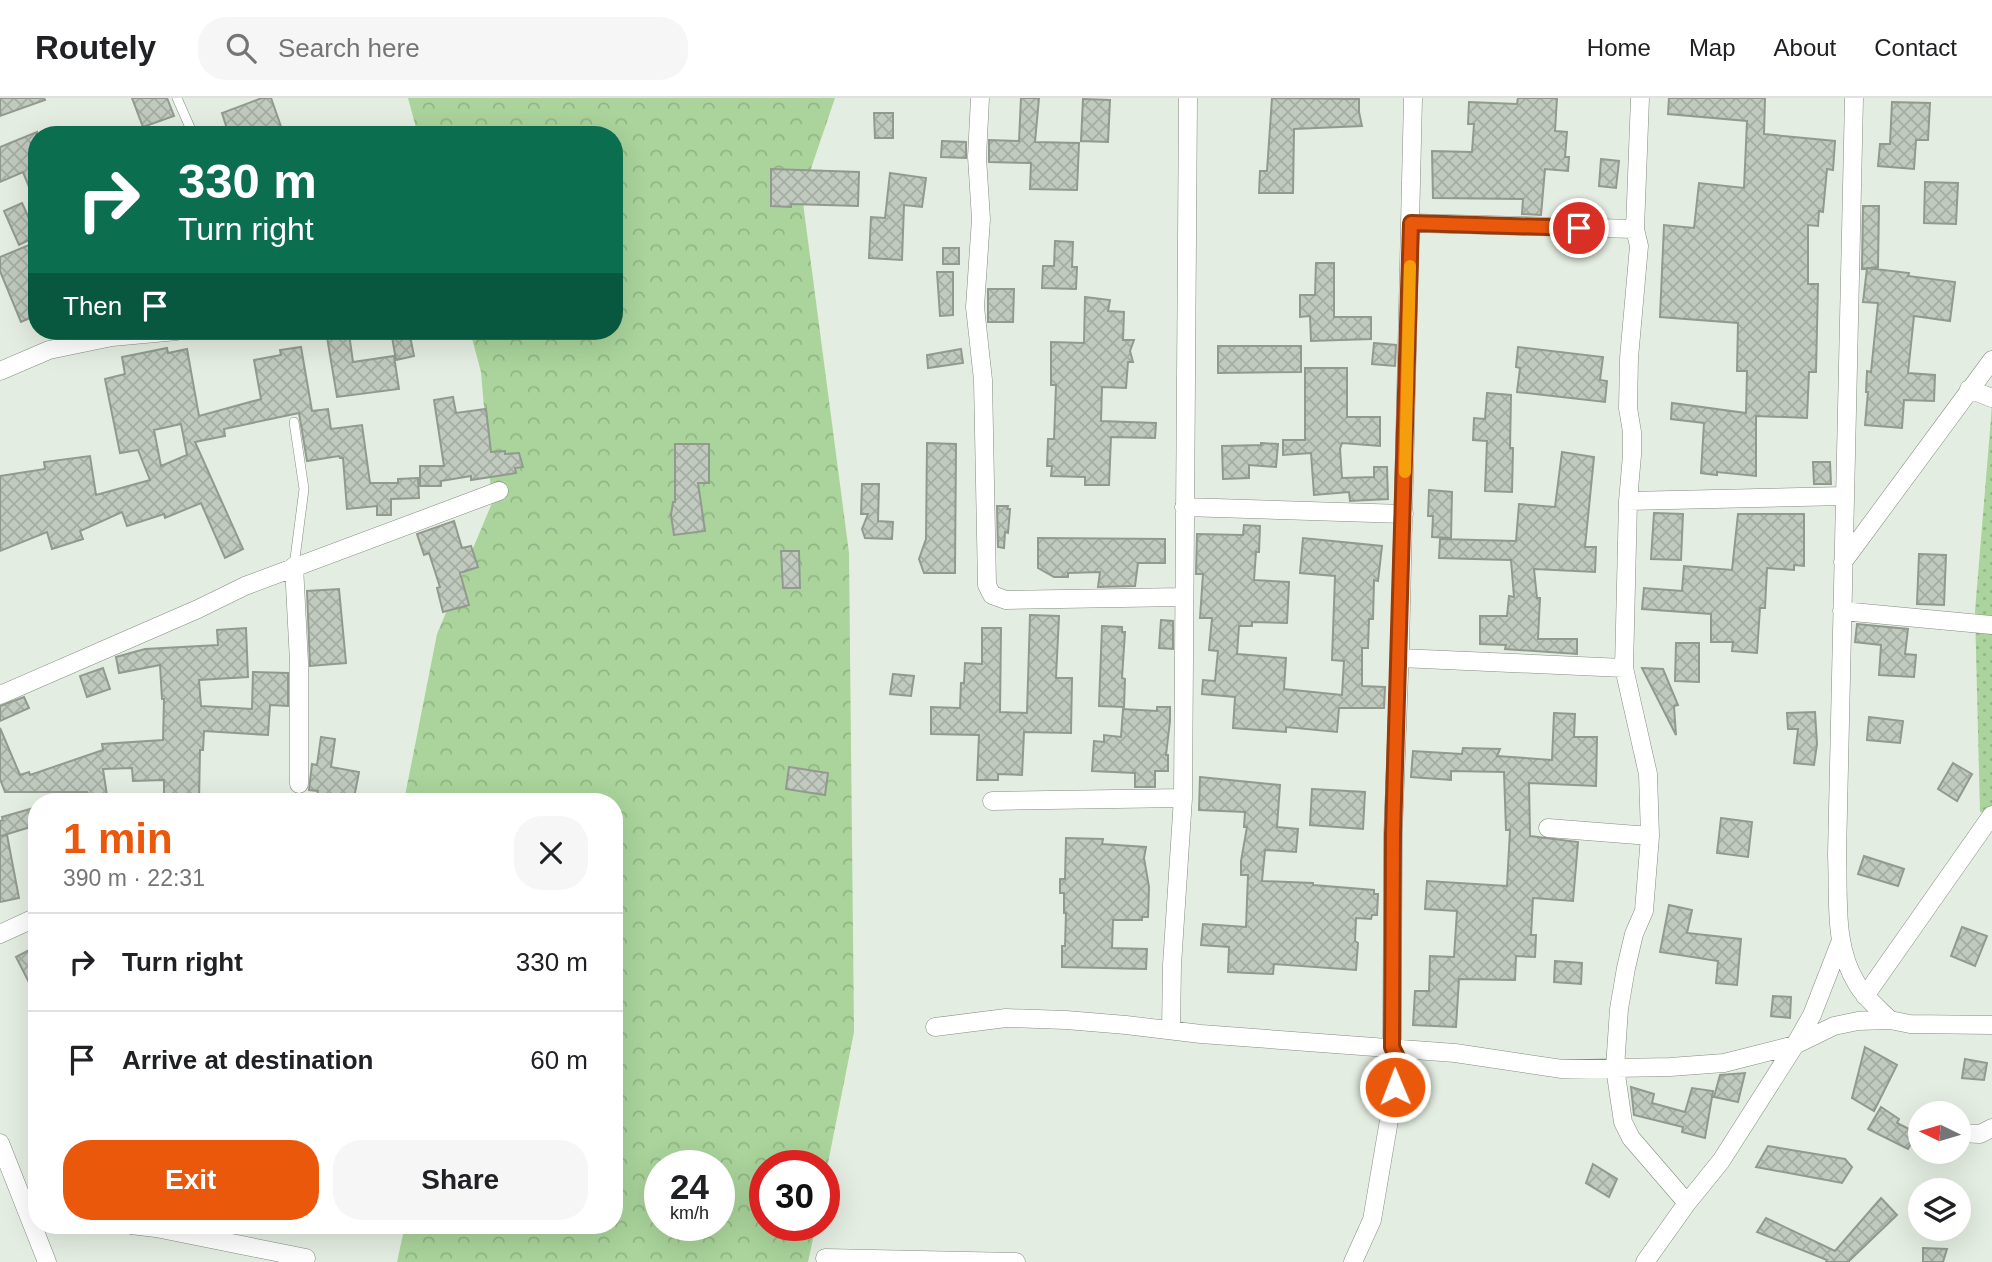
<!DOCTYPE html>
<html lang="en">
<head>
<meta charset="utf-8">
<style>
  :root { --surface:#fff; --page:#f6f6f6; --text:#202124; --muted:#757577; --line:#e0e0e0; --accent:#ea580c }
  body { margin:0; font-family:Helvetica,sans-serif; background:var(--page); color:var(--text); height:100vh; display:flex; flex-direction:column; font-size:26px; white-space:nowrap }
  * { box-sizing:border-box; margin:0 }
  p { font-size:23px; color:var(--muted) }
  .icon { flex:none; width:38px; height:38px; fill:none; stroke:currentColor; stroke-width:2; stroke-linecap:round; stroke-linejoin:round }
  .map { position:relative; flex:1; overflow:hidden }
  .sheet { position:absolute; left:28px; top:695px; width:595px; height:441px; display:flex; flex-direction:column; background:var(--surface); border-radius:28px; box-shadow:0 7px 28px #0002 }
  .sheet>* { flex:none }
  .top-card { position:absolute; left:28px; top:28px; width:595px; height:214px; border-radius:28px; box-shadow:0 7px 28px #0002; background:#0b6e4f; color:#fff; overflow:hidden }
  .needle { width:46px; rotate:275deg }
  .tools { position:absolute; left:1908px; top:1003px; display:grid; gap:14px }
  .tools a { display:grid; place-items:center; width:63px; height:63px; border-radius:50%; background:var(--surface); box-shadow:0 7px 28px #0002; font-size:35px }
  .speed { position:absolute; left:644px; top:1052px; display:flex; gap:14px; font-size:35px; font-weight:700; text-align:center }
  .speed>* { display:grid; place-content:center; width:91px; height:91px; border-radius:50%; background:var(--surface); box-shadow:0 7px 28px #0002; line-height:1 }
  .speed small { font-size:18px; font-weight:400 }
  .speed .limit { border:10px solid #d22; background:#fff; color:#111 }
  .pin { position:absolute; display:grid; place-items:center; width:60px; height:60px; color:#fff; margin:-30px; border:4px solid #fff; border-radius:50%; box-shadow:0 2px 7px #0007 }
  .me { position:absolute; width:77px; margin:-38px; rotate:359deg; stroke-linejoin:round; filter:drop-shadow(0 0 5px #0008) }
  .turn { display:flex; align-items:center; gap:24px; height:147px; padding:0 35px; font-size:32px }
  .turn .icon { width:91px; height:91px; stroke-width:2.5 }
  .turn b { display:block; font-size:49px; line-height:60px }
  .then { display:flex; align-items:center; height:66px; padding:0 35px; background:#0003; gap:14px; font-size:26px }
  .round { display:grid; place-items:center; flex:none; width:74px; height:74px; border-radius:28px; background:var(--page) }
  .overview { display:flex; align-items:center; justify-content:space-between; height:119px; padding:0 35px }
  h1 { font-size:42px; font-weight:700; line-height:52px; color:var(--accent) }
  .button { display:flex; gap:14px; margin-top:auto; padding:14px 35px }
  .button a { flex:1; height:80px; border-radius:28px; background:var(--accent); color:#fff; font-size:28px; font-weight:700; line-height:80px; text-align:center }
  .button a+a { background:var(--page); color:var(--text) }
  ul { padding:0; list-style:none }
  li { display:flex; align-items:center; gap:21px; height:98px; padding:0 35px; border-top:2px solid var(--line) }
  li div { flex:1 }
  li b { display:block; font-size:26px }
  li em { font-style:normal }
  header { display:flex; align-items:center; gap:42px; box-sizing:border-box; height:98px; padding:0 35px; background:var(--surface); border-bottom:2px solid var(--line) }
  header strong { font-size:33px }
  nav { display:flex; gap:38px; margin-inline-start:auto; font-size:24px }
  .search { width:490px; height:63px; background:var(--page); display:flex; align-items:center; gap:18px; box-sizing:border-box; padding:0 24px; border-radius:28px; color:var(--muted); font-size:26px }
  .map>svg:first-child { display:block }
  .grass { fill:url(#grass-dots) }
  .forest { fill:url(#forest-crowns); fill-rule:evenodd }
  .building { fill:url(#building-cross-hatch); stroke:#929a8f; stroke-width:2; fill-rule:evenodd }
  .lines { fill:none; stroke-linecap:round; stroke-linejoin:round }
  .service-casing { stroke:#848c81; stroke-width:10 }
  .minor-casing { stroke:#848c81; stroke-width:19 }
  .service { stroke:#fff; stroke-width:9 }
  .minor { stroke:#fff; stroke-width:18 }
  .route-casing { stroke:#983908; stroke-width:18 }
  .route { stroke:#ea580c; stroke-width:12 }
  .slow { stroke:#f59e0b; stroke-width:12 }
</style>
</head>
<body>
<header>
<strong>Routely</strong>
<div class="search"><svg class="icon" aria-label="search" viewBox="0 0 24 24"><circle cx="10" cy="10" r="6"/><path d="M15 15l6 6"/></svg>Search here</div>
<nav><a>Home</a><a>Map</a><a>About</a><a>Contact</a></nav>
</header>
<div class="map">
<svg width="1992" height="1164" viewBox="0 0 1992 1164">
  <defs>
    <pattern id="grass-dots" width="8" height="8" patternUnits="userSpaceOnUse" patternTransform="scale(1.75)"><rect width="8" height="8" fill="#aad49b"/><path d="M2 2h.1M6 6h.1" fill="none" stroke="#92b585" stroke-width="1.8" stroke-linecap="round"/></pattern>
    <pattern id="forest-crowns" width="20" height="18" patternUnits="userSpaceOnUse" patternTransform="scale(1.75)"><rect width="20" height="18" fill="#aad49b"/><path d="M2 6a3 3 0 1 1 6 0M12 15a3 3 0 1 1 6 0" fill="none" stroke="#92b585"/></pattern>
    <pattern id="building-cross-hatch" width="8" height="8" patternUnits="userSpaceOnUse" patternTransform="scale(1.75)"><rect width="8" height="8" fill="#c1cabe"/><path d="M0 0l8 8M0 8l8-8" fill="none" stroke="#a5ada2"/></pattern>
  </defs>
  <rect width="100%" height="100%" fill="#e4ede1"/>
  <path class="grass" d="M1992,308V715L1980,714L1975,513Z"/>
  <path class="forest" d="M408,0H835L802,97L849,455L854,934L824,1085V1068H765V1127H816L808,1164H397L405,1127H614V704L404,703L437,536L492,405L481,274L470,233H614V37H418ZM660,1068H719V1127H660Z"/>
  <path class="building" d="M0,0H44L45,2L0,18Z
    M132,0H167L174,18L143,29Z
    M262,0H271L284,37H229L222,15Z
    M1021,0H1039L1035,44L1079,45L1077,92L1030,91L1031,65L989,64V42L1019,43Z
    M1272,0L1359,1V14L1362,28L1294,31L1293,95H1259L1260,73H1267Z
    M1518,0H1557L1555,33L1567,34L1565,59H1569L1568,73L1545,71L1541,117L1522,116L1523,101L1433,100L1432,53L1472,54L1474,26H1468L1469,4L1517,6Z
    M1669,0H1765L1764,36L1835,43L1833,72L1827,71L1823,114L1819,113L1818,128L1808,127V186H1818L1816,274H1809L1807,320L1756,318V378L1717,374V377L1701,375L1704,325L1671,321L1672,305L1746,315L1747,273H1737L1738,225L1660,219L1664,127L1694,130L1699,85L1744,90L1747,23L1668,16Z
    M1083,1L1110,2L1108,44L1081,43Z
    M1892,4L1930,5L1928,42H1916L1914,71L1878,68L1880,46H1890Z
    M874,15H893V40H875Z
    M37,34V106H36L23,74L0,84V49Z
    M942,43L966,44V60L941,59Z
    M1601,61L1619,63L1616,90L1599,88Z
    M771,71L859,74L858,108L791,106V109L771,108Z
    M890,75L926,80L922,109L904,107L902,162L869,160L871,119L885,120Z
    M1925,84L1958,85L1956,126L1924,125Z
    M22,105L37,138L19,147L4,113Z
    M1863,108H1879L1878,169L1862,171Z
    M1055,143L1073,144L1072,169H1077L1076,191L1042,190L1043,168H1054Z
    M29,147L37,165V217L21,224L0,173V159Z
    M943,150H959V166H943Z
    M1316,165H1334V219H1371V241L1311,243L1310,218L1300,219V197H1315Z
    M1867,170L1909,175L1908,178L1955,184L1950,223L1914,218L1908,275L1935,277L1934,303L1904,302L1902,330L1865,327L1868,294H1866L1867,273L1871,274L1878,205L1863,204Z
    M937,174H953V217L940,218Z
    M988,191H1014L1013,224H988Z
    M1085,199L1110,202L1108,213L1124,214L1123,242H1134L1130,253L1133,264H1128L1126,290L1102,289L1101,323L1156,325L1155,340L1111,339L1109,387H1085V379L1051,378L1052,368H1047L1048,341H1054L1056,287H1051V244L1084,245Z
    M391,233H409L414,258L396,262Z
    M349,236L353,264L394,258L399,291L337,299L327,239Z
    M1374,245L1396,247L1395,268L1372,266Z
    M1218,248H1301V274L1218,275Z
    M301,249L312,313L328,311L331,331L362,327L370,385H398V381L418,380L419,400L391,401V417H377V408L347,411L343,360H340L339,358L307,363L299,315L224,331L225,338L195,344L243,451L225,460L201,405L165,420L164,416L127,428L122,414L80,433L83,441L52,451L47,434L0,453V378L45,371L44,364L90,358L96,397L150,382L138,352L120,355L105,281L125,276L122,259L167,250L168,255L187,251L199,318L261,301L254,262L281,257L280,252ZM181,326L187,357L161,368L154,332Z
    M1518,249L1603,259L1600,282L1607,283L1605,304L1517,294L1520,270L1516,269Z
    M961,251L963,265L928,270L927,257Z
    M1305,270H1347V319H1380V348L1342,345L1340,351L1342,380L1374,379V369H1387L1388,401L1350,403L1349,394L1314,397L1311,355L1283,357V342H1305Z
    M1487,295L1511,297L1510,350H1513L1512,394L1485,393L1487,343L1473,342L1474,320L1485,321Z
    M453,299L456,315L486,311L491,354L505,353V356L519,355L523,369L515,370L516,375L471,382V378L441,383V388H420V368H444L434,302Z
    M927,345L956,346L955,475H924L919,461L926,441Z
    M1261,345L1278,346L1276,369L1249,367V380L1223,381L1222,348L1261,347Z
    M675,346H709V385H698L705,433L674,437L671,417L673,404H675Z
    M1562,354L1594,359L1585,449H1596L1595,474L1534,471L1537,500H1540L1538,541H1577V556L1505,551L1506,547L1480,546V518H1507L1509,498L1514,499L1511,462L1439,460L1440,441L1516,443L1519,406L1555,409Z
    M1813,364H1830L1831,386H1814Z
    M862,386H879L878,423L893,424L892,441L865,440L862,431L868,416H861Z
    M1429,392L1452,394L1451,440L1432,439L1433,418H1428Z
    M997,408H1008L1007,411H1010L1008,435L1005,434L1004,450L998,449Z
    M1654,415L1683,416L1681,462L1651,461Z
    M1738,416H1804V468L1794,467V472L1767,470L1765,510H1760L1757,555L1732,553L1733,544H1711V516L1642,511L1644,490L1682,493L1684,468L1732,472Z
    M454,423L462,450L471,448L478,469L460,475L469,507L443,514L437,490L440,489L429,455L424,457L417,436Z
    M1244,427L1260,428L1259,454H1256L1254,482L1289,484L1287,525L1252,524V528H1239L1237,556L1286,560L1284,591L1342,597L1344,563L1332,562L1335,478L1300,475L1303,440L1382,448L1378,483L1374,482L1373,521H1369L1368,550H1362V588L1385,589L1384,610H1339L1337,634L1286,629V634L1233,630L1235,599L1202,596L1203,582L1215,583L1218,553L1209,552L1212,520H1200L1203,476H1196L1197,436L1243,437Z
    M1038,440L1165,441V465H1138L1135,488L1098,489L1100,474L1068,475V479H1054L1038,470Z
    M781,453H799L800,490H783Z
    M1919,456L1946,457L1944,507L1917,506Z
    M339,491L346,565L310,568L307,493Z
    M1030,517L1059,518L1056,580H1072L1071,635L1024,634L1022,677L998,676V682H977L979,637L931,636V609L960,610L961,585H964L965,565L982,566V530H1001L1000,614L1027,615Z
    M1161,522L1173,523V551L1159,550Z
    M1857,526L1908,531L1905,556L1916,557L1914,579L1879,577L1881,547L1855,544Z
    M1102,528L1122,529V534H1125L1122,580L1125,581L1124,609L1099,608Z
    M246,530L248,579L199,582L201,608L252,611L253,574L288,575V608L270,607L268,637L204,633L203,652H200L199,704H164V682L133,683L132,670L103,671L108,704H88L87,694H5L0,681V630L20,677L29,674L30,677L103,652L102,646L163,642L164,601H162L160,567L119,575L116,559L145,551L218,547L217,532Z
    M1676,545H1699V584L1675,583Z
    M103,570L110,591L87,599L80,578Z
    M1642,570L1663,571L1678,607L1674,608L1676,637Z
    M893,576L914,578L911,598L890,596Z
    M24,599L29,610L0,623V608Z
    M1157,609H1170V623L1166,657H1168V673H1155V689H1135V675L1092,673L1094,643L1104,644V637L1121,639L1123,611L1157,613Z
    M1815,614L1817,646L1814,667L1794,665L1798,631H1788L1787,615Z
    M1554,615L1575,616L1574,639H1597L1596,688L1529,685L1530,738L1578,744L1573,803L1533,800L1531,837H1536L1535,859L1516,858L1515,882L1459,881L1456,929L1413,927L1415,893H1429L1430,858L1454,859L1457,813L1425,811L1427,783L1507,788L1510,732H1506L1504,674L1451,673V682L1411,679L1413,653L1462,656L1463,650L1500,651L1497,658L1552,662Z
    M1869,619L1903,623L1900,645L1867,642Z
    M321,639L335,641L331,669L359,674L354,700L339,697L338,704H316L318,693L309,692L312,666L317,667Z
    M1953,665L1972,676L1957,703L1938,691Z
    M789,669L828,675L825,697L786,691Z
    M1200,679L1280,687L1277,729L1298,731L1296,754L1265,752L1262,783L1313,785V787L1374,792V796H1378L1377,817H1372L1371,821L1356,820L1355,843L1358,845L1356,872L1274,866L1273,876L1228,874L1229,849L1201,847L1203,826L1246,829L1248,777H1241V763L1247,729H1244L1245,714L1199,712Z
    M1312,691L1365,694L1363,731L1310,727Z
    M37,709V727L1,738L7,737L19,800L0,804V723L3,722L2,719Z
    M1721,720L1752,724L1748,759L1717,755Z
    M1066,740L1103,741L1102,746L1146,749L1144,760L1149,789L1148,819H1142V822H1113L1112,850L1147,851L1146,871L1062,869V848H1065L1066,815H1064V795H1060V781H1065Z
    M1864,758L1904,771L1898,788L1858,776Z
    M1669,807L1692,812L1687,835L1741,841L1737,887L1716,885L1718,863L1660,854Z
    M1962,829L1987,838L1975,868L1951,858Z
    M37,848V900L16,859Z
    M1555,863L1582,865L1581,886L1554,884Z
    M1773,898L1791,899L1790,920L1771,918Z
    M1865,949L1897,967L1874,1013L1852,1000Z
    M1965,961L1987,965L1984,982L1962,980Z
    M1745,975L1738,1004L1714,999L1720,977Z
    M1631,989L1654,996L1652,1005L1685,1014L1692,990L1713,993L1705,1040L1682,1034L1683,1029L1634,1017Z
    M1881,1009L1899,1021L1897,1025L1917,1035L1908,1051L1868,1031Z
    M1768,1048L1845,1061L1852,1069L1842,1085L1756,1069Z
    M1593,1066L1617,1081L1609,1099L1586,1085Z
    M1881,1100L1897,1117L1848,1164H1826L1827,1162L1757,1134L1766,1120L1835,1153Z
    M1923,1150L1947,1151L1943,1164H1923Z"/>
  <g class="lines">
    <g class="service-casing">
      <path id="service" d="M177,0L192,34
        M294,468L304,391L294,324"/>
    </g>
    <g class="minor-casing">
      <path id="minor" d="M980,0L977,59L981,121L975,209L983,282L987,487L992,497L1006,502L1183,499
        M1640,0L1635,131L1639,148L1629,260L1628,310L1632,334V357L1628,403L1624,570L1648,676L1650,738L1644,813L1634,836L1626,870L1619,911L1615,970L1623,1024L1631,1040L1687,1105
        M1854,0L1837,757C1839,800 1833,848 1857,886C1865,900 1878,910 1890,922
        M1411,125L1635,131
        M0,273L49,252L112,239L177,233
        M1969,291L1992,300
        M1628,403L1845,398
        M1184,409L1404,416
        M1843,464L1992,262
        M294,468L299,564V686
        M1842,513L1992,527
        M1400,560L1624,570
        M0,597L198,511L245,488L499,393
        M992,703L1183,700
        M1548,730L1650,738
        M0,836L37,819
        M1865,898L1992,717
        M935,929L1006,920L1066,922L1126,927L1201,936L1455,955L1562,971L1670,969L1724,965L1795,947L1834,928L1858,923L1890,922L1910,926L1992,927
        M1171,932L1172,867L1183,700L1188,0
        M1958,1035L1980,1036L1992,1030
        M0,1045L47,1164
        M131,1127L156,1130L306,1160
        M825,1160L1016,1164
        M1353,1164L1372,1122L1397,975L1398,961L1392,949L1393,736L1400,549L1413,0
        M1645,1164L1687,1105L1721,1063L1795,947L1812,917L1840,845"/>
    </g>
    <use href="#service" class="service"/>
    <use href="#minor" class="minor"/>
  </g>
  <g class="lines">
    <g class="route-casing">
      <path id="route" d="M1395,989L1398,961L1392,949L1393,736L1411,125L1579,130"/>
    </g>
    <use href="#route" class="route"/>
    <path class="slow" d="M1405,374L1410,168"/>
  </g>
</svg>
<div class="tools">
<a><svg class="needle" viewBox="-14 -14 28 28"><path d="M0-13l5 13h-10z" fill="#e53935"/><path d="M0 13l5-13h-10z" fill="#757577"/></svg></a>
<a><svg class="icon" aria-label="layers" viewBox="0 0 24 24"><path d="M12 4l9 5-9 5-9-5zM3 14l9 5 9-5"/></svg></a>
</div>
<div class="speed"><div>24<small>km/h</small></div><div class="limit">30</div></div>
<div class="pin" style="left:1579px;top:130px;background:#d93025"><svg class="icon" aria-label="arrive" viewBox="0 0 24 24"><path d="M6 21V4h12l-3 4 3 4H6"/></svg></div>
<svg class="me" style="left:1395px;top:989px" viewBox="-20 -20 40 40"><circle r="17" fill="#ea580c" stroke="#fff" stroke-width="3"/><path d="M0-11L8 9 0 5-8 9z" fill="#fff"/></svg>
<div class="top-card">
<div class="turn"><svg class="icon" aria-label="right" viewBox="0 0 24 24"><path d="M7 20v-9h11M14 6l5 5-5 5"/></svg><div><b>330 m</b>Turn right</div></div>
<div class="then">Then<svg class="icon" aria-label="arrive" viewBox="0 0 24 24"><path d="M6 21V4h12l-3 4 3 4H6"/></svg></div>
</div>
<section class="sheet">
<div class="overview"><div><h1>1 min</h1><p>390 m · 22:31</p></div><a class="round"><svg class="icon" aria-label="close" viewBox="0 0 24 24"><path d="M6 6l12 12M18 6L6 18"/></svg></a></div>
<ul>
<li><svg class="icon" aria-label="right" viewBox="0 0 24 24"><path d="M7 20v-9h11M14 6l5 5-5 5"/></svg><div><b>Turn right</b></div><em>330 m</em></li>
<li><svg class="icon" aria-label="arrive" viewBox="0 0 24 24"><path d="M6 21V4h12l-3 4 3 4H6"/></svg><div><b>Arrive at destination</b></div><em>60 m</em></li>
</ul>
<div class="button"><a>Exit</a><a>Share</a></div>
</section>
</div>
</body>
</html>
